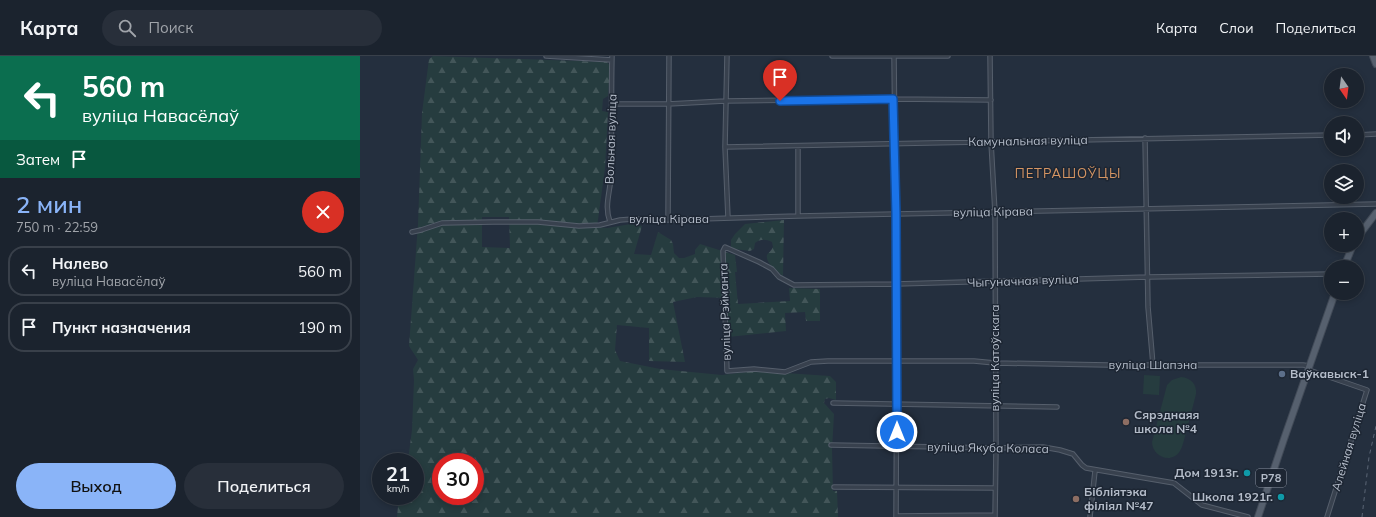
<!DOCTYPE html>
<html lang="ru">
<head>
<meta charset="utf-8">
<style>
  :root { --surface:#1b232e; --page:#282f3a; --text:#f1f3f6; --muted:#a0a4aa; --line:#39404a; --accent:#8ab4f8 }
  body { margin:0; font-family:Mulish,sans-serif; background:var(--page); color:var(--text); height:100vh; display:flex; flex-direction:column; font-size:15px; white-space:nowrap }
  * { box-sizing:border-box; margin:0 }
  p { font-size:13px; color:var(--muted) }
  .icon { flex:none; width:22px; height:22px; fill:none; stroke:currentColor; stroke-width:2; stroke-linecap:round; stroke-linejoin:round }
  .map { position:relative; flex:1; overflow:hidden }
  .drawer { display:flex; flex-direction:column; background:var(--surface); width:360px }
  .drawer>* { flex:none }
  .top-card { background:#0b6e4f; color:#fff; overflow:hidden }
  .needle { width:26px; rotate:166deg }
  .buttons { position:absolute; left:964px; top:12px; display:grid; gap:8px }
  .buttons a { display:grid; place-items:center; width:40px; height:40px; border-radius:50%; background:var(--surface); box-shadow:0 2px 6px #0003,0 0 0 1px var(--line); font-size:20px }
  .speed { position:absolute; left:12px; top:397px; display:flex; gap:8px; font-size:20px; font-weight:700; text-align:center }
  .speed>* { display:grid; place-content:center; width:52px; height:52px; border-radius:50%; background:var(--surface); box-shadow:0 2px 6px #0003,0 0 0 1px var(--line); line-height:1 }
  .speed small { font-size:10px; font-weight:400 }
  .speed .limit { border:6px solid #d22; background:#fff; color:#111 }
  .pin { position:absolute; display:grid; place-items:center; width:34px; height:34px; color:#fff; margin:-41px -17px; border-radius:50% 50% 50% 0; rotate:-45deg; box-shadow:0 0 4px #0007 }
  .pin .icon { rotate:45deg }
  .me { position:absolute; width:44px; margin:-22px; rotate:0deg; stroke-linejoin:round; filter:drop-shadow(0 0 3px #0008) }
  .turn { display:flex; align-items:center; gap:14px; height:84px; padding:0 16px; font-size:18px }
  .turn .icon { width:52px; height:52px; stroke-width:2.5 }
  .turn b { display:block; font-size:28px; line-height:34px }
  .then { display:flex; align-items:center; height:38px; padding:0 16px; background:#0003; gap:8px; font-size:15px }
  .round { display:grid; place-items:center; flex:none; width:42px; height:42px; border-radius:21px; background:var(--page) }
  .headline { display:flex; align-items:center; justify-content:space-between; height:68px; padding:0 16px }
  h1 { font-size:24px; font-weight:600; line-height:30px; color:var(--accent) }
  .cta { display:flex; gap:8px; margin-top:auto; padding:8px 16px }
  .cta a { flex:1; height:46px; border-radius:24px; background:var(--accent); color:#111; font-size:16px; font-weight:600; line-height:46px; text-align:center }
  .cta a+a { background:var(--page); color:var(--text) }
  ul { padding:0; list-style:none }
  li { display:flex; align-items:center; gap:12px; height:50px; margin:0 8px 6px; padding:0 8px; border:2px solid var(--line); border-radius:16px }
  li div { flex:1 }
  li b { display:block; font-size:15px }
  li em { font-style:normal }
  header { display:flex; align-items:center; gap:24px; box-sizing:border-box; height:56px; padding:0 20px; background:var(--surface); border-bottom:1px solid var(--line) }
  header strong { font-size:19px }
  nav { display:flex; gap:22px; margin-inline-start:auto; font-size:14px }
  .search { width:280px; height:36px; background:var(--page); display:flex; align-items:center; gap:10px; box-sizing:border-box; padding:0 14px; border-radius:22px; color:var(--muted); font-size:15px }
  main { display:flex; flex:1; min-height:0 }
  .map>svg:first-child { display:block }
  .forest { fill:url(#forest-firs); fill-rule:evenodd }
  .pitch { fill:#263c3f }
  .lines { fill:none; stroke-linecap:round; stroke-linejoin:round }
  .street-casing { stroke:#565f6c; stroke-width:5.5 }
  .primary-casing { stroke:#414a57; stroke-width:8 }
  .street { stroke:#38414e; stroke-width:3.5 }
  .primary { stroke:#56606e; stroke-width:6 }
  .rail { stroke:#5a6575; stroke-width:1; stroke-dasharray:4 4; stroke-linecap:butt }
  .route-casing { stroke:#114b97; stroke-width:10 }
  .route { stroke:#1a73e8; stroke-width:7 }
  .service-dot { fill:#5c6f8a; stroke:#1d2633; stroke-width:1.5 }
  .education-dot { fill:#8d6e63; stroke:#1d2633; stroke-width:1.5 }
  .culture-dot { fill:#0f9aa8; stroke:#1d2633; stroke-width:1.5 }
  .labels { text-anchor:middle; stroke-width:3; stroke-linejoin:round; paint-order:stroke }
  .shield { fill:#1d2633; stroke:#878f9c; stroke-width:1 }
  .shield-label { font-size:11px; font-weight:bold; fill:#b4bcc9 }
  .street-label { font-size:12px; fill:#b4bcc9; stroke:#1d2633 }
  .poi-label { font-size:12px; font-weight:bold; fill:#b4bcc9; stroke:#1d2633; text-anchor:start }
  .neighbourhood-label { font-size:13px; letter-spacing:1px; fill:#d59563; stroke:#1d2633 }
</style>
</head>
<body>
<header>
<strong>Карта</strong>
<div class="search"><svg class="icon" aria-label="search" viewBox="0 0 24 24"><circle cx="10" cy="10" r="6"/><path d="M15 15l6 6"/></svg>Поиск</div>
<nav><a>Карта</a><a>Слои</a><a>Поделиться</a></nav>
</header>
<main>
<section class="drawer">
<div class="top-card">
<div class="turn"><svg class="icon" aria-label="left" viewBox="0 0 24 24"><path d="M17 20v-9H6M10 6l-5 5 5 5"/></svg><div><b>560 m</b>вуліца Навасёлаў</div></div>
<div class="then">Затем<svg class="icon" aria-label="arrive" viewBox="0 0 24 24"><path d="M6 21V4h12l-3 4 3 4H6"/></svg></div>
</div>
<div class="headline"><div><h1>2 мин</h1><p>750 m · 22:59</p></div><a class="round" style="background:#d93025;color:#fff"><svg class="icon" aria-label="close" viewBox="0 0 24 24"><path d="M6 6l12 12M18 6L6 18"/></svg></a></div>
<ul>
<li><svg class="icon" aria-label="left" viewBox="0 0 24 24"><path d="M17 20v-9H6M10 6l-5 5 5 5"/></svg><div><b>Налево</b><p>вуліца Навасёлаў</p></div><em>560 m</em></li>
<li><svg class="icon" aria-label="arrive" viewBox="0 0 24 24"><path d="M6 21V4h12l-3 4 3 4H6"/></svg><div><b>Пункт назначения</b></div><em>190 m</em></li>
</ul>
<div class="cta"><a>Выход</a><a>Поделиться</a></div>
</section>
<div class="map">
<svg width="1016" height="461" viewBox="0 0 1016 461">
  <defs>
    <pattern id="forest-firs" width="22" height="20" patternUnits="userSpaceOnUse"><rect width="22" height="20" fill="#263c3f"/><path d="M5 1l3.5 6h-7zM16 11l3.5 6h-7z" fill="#435659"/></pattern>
  </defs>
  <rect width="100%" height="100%" fill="#242f3e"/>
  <path class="forest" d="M73,0L247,6L250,10L248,40L243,43L242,55L248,56L245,112L237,171L247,172L271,168L282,170L274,198L291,199L298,176L311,184L313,188L314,197L319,202H324L335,198V194L340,188L375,199L377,216H375L378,248L430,245L429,232L460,233V265H446L445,256L425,257L426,275L368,281V254L367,242L337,241L313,246L325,306L289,305V272L257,269L255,294L260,305L300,313L362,319L394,315L470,320L476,326V344L469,342L465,343L464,347L474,358L472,393L473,435H477L478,461H37L39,440H55V406H46L48,404L52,374L54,324L53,313L58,304L49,290L58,168L62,57L69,3ZM122,161H149L150,192L122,191ZM81,406H115V440H81Z
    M424,164L423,220C418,216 405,207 407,199C408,197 412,194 413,191L412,186C406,183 400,183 395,187L394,193L390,195L375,193L371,191V184L375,178L385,168Z"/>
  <path class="pitch" d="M784,319L800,320L799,339L783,338Z
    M821,321C831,322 837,328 836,338C833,351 829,364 826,377C824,383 823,390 820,395C811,409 792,400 792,386L807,329L812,324Z"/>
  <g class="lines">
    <g class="street-casing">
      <path id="street" d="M186,0L252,4
        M367,0L365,91L368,162
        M472,0H588
        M534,0L537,269L536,461
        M630,0L631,86L635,157L636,392L635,461
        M253,48H308L365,45L533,43L631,44
        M997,79L1016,78
        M785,82L788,251L793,309
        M438,90V160
        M365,91L971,79
        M308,164L309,0
        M250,166C244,150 250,137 251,120C252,80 251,40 252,0
        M52,176L61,174L82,167L133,166H178L219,170L240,169L260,164L274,163L308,164L438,160L1016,148
        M950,310L943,309H748L635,307L614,305H468L451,306L425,316L394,313L367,315L363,195L365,191L399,206L412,213L419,221L434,229L536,228L788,221L971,218
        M949,314L1007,334L967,461
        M473,347L697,351
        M471,389L636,392L683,391L700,394L713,398L722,409L726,412L814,427L842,449L888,461
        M474,431L635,432
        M536,460L635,459
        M730,461L735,415"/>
    </g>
    <g class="primary-casing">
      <path id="primary" d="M1013,0L1016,8
        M997,182L1016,157
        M984,211L993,189
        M898,461L924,383L975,237"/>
    </g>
    <use href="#street" class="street"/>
    <use href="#primary" class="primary"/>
    <path class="rail" d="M1002,461L1009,401L1016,370"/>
  </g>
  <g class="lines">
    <g class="route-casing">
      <path id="route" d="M420,45L533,43L536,158L537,376"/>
    </g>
    <use href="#route" class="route"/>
  </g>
  <circle class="service-dot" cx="922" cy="318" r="4"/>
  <g class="education-dot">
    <circle cx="766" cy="366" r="4"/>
    <circle cx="716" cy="443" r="4"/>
  </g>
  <g class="culture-dot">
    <circle cx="887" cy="417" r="4"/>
    <circle cx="921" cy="441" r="4"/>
  </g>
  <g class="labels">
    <rect class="shield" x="896" y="413" width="30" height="18" rx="3"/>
    <g class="shield-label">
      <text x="911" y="426">Р78</text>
    </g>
    <g class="street-label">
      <text transform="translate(251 83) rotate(-88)" y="4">Вольная вуліца</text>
      <text transform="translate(668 85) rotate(-1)" y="4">Камунальная вуліца</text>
      <text transform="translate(633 156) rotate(-1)" y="4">вуліца Кірава</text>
      <text x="309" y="167">вуліца Кірава</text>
      <text transform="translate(663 225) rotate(-2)" y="4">Чыгуначная вуліца</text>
      <text transform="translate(365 256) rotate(-92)" y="4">вуліца Рэйманта</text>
      <text transform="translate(635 302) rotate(-90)" y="4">вуліца Катоўскага</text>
      <text x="793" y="313">вуліца Шапэна</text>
      <text transform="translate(989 391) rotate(-73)" y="4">Алейная вуліца</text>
      <text transform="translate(628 392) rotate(1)" y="4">вуліца Якуба Коласа</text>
    </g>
    <g class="poi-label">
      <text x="930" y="322">Ваўкавыск-1</text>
      <text x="774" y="363">Сярэднаяя<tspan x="774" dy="14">школа №4</tspan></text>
      <text x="879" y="421" text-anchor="end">Дом 1913г.</text>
      <text x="724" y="440">Бібліятэка<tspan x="724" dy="14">філіял №47</tspan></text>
      <text x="913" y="445" text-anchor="end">Школа 1921г.</text>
    </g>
    <g class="neighbourhood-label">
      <text x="708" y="122">ПЕТРАШОЎЦЫ</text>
    </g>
  </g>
</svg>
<div class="buttons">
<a><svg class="needle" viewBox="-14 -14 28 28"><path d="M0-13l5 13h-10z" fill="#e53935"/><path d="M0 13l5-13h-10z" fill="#a0a4aa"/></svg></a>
<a><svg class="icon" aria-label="sound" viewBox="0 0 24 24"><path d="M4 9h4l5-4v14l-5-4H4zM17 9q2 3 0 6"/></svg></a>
<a><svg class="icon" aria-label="layers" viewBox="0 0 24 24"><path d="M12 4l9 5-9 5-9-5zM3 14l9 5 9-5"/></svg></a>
<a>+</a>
<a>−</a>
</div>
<div class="speed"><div>21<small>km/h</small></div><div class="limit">30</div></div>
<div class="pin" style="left:420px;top:45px;background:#d93025"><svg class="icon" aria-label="arrive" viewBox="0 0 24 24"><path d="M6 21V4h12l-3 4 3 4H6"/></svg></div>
<svg class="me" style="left:537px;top:376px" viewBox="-20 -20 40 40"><circle r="17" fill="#1a73e8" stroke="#fff" stroke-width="3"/><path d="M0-11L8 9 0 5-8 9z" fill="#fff"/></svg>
</div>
</main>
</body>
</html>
